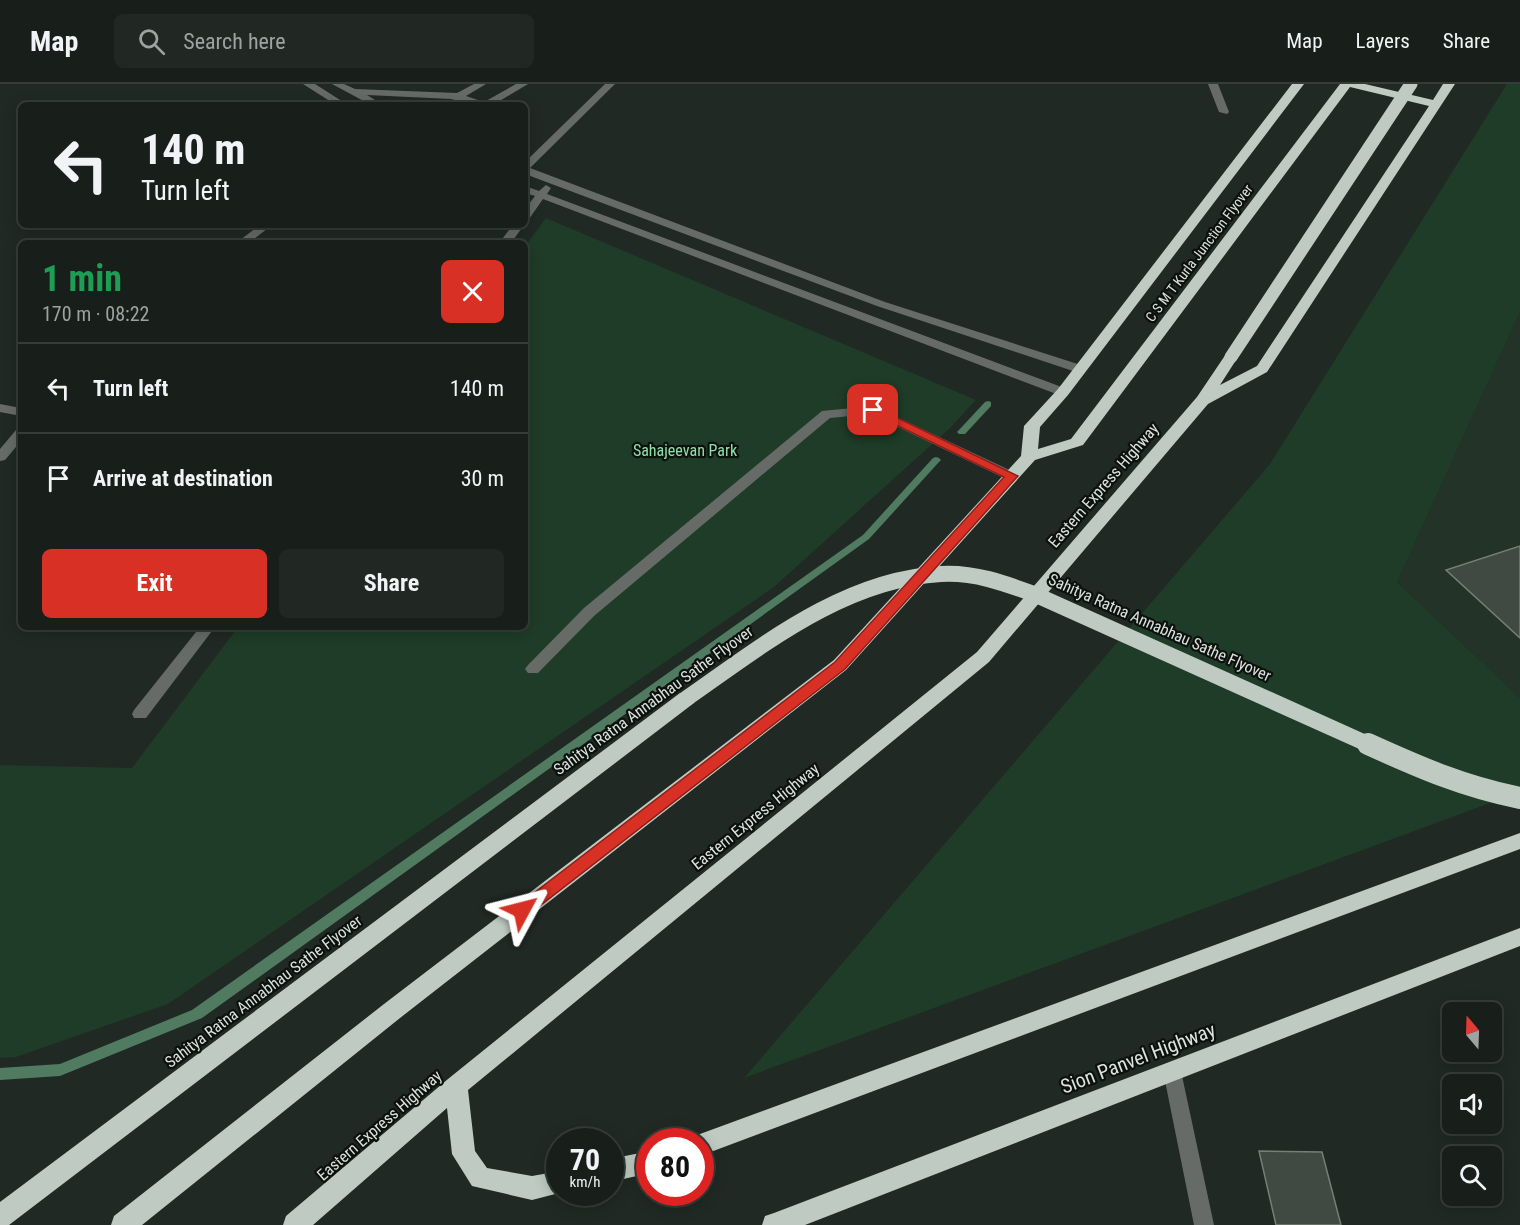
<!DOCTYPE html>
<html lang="en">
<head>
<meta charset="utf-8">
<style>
  :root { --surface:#181f1a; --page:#212723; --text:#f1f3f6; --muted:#9fa2a2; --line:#363d39; --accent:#d93025 }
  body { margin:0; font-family:"Roboto Condensed",sans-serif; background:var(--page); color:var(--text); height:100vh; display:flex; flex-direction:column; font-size:22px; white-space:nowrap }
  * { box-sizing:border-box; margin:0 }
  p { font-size:20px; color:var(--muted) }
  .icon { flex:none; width:33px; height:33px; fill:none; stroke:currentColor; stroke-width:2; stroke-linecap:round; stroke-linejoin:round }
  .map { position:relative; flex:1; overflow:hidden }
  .sheet { position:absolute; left:18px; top:156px; width:510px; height:390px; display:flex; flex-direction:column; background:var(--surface); border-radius:9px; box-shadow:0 3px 15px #0003,0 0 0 2px var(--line) }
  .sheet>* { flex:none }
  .hud { position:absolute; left:18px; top:18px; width:510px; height:126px; border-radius:9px; box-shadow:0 3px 15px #0003,0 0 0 2px var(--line); background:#181f1a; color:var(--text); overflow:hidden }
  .needle { width:39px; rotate:341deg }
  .tools { position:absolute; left:1442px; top:918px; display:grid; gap:12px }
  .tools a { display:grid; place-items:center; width:60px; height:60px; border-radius:9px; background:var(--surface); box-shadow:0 3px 15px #0003,0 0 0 2px var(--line); font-size:30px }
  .speed { position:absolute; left:546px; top:1044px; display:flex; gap:12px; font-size:30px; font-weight:700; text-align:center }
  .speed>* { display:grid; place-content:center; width:78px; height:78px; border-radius:50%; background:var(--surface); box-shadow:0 3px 15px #0003,0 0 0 2px var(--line); line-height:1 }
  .speed small { font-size:15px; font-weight:400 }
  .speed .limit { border:9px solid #d22; background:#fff; color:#111 }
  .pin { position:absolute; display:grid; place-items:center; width:51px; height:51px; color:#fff; margin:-26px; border-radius:12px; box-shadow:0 3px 9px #0006 }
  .me { position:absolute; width:66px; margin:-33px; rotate:52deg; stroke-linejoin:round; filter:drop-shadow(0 0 4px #0008) }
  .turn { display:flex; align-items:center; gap:21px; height:126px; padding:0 24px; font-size:27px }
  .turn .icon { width:78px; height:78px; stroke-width:2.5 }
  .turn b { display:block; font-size:42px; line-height:51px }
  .round { display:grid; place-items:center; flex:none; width:63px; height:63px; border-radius:9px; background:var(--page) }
  .summary { display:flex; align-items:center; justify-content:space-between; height:102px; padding:0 24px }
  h1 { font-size:36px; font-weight:700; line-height:45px; color:#1e9e55 }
  .button { display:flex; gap:12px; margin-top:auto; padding:12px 24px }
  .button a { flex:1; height:69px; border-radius:9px; background:var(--accent); color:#fff; font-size:24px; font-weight:700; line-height:69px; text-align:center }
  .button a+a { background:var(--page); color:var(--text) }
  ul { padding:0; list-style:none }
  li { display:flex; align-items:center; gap:18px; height:90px; padding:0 24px; border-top:2px solid var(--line) }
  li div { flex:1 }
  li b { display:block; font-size:22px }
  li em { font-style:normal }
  header { display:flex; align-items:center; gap:36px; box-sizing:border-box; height:84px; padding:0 30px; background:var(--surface); border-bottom:2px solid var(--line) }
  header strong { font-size:28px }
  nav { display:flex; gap:33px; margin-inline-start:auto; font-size:21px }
  .search { width:420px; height:54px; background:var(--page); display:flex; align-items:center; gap:15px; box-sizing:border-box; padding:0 21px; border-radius:9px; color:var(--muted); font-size:22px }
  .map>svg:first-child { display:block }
  .built { fill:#243328 }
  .green { fill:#1e3c27 }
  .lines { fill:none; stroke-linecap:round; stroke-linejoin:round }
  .stream { fill:#507b60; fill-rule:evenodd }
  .building { fill:#404a43; stroke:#747f76; stroke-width:1.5 }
  .minor { fill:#666b68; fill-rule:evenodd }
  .highway { fill:#bfcbc2; fill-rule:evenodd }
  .highway-bridge-far2 { stroke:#bfcbc2; stroke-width:13 }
  .highway-bridge-far1 { stroke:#bfcbc2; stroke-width:16 }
  .highway-bridge { stroke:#bfcbc2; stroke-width:22 }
  .route { fill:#d93025; stroke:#8d1f18; stroke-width:1.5 }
  .labels { text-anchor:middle; stroke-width:4.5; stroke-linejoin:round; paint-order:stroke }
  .far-street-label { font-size:14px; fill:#dce2dd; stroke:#0d110e }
  .park-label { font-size:16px; fill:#8ee1a7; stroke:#0d110e }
  .street-label { font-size:16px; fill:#dce2dd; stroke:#0d110e }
  .near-street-label { font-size:20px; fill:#dce2dd; stroke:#0d110e }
</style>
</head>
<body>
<header>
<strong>Map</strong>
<div class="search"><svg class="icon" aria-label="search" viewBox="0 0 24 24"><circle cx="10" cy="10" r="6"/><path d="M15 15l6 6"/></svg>Search here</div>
<nav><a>Map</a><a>Layers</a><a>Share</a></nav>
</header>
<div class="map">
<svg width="1520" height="1141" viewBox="0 0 1520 1141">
  <rect width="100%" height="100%" fill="#202923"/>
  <path class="built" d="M1520,228V614L1397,498Z"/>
  <path class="green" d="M1507,0H1520V228L1397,498L1520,614V708L744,994L1270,380Z
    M546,134L976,316L950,344L774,503L168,920L16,973L0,974V681L132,684L238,543H525V162Z"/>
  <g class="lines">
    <path class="stream" d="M988,317L991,318V322L965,350H959L957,348L959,346L985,318Z
      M936,373L939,374L941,376L939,378L869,455L202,934L60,992L0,996V984L60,980L192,926L863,451L933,374Z"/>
  </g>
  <path class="building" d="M1520,462V554L1446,486Z
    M1259,1067L1322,1068L1341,1141H1276Z"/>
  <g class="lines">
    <path class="minor" d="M303,0H315L348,21H336Z
      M332,0H344L355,5L457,9L474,0H486L466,12L484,18L516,0H528L493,21H475L451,15L367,11L383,21H371Z
      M605,0H615L530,84L885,218L1084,282L1086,285L1084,288H1076L877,222L525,90V78Z
      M1208,0H1218L1229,28L1227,30L1219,28Z
      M546,101L551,104L547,110L1067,305L1069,308L1063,312L1059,311L543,115L529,135L525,136V125L535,112L525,109V102L539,107Z
      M260,141H272L249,159H236Z
      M513,141H524L511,159H499Z
      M0,320L21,324V332L0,328Z
      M873,322L1016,389L1018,392L1016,395H1006L871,330L830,334L594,532L538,589H528L525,585L528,581L584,524L822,327Z
      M21,345V357L5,376L0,377V365L16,346Z
      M200,543H215L146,634H134L132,630L134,626Z
      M1172,978L1179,981L1181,987L1214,1141H1194L1163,987L1165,981Z"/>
    <path class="highway" d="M1292,0H1304L1068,311L1040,343L1038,365L1071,355L1340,0H1365L1433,16L1443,0H1455L1267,288L1208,320L989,578L468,1006L475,1067L487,1084L532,1092L560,1087V1108H563L532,1116L472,1102L452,1070L447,1024L313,1141H283L286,1132L448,995L977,568L1197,313L1226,270H1236L1238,273L1220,301L1257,282L1429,22L1350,3L1083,361L1035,376L846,586L400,934L142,1141H111L114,1132L384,920L834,576L1021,372L1024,342L1058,305Z
      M687,607L694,609L696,614L694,619L9,1141H0V1118L680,609Z
      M1520,749V765L700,1072V1058H690L692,1053L700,1050Z
      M1520,844V862L805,1141H762L765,1132L774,1129Z
      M650,1067V1089L610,1098V1075Z"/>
    <path class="highway-bridge-far2" d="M1231,273L1411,0"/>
    <path class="highway-bridge-far1" d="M687,614C763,561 845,495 941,490C974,488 1004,499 1034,510L1372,662"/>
    <path class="highway-bridge" d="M1368,660C1421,684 1462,702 1520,714"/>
  </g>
  <path class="route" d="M873,322L1018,392L845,585L528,831L522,833L517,831L515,826L517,822L835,578L1004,393L869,328L867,326Z"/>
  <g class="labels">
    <g class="far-street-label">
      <text transform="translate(1199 169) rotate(-53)" y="5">C S M T Kurla Junction Flyover</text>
    </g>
    <g class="park-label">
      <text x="685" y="372">Sahajeevan Park</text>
    </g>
    <g class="street-label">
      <text transform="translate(1103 401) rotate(-49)" y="6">Eastern Express Highway</text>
      <text transform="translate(1160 543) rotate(24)" y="6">Sahitya Ratna Annabhau Sathe Flyover</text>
      <text transform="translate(653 616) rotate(-36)" y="6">Sahitya Ratna Annabhau Sathe Flyover</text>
      <text transform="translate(755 732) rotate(-39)" y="6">Eastern Express Highway</text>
      <text transform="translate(263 907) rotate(-37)" y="6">Sahitya Ratna Annabhau Sathe Flyover</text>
      <text transform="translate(379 1041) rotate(-41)" y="6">Eastern Express Highway</text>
    </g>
    <g class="near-street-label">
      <text transform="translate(1138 974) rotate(-21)" y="7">Sion Panvel Highway</text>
    </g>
  </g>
</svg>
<div class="tools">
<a><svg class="needle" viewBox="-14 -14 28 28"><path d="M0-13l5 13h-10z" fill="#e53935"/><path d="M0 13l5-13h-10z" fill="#9fa2a2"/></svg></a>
<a><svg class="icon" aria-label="sound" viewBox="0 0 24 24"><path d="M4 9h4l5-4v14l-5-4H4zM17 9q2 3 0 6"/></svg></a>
<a><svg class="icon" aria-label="search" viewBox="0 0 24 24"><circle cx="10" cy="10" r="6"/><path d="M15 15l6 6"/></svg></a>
</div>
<div class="speed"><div>70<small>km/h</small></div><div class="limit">80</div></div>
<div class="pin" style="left:873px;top:326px;background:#d93025"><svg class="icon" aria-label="arrive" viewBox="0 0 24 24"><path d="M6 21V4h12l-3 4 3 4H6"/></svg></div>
<svg class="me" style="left:522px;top:826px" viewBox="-20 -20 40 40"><path d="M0-17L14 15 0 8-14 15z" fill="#d93025" stroke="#fff" stroke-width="4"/></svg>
<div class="hud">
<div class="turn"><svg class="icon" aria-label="left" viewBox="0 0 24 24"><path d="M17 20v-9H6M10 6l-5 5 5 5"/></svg><div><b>140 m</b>Turn left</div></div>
</div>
<section class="sheet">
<div class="summary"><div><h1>1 min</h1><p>170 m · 08:22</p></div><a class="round" style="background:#d93025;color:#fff"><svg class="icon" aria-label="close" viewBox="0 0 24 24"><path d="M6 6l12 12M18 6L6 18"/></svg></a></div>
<ul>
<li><svg class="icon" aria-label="left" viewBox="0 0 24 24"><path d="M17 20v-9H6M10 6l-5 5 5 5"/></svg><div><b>Turn left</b></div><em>140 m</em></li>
<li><svg class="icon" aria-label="arrive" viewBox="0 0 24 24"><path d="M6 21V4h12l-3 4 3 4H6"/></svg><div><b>Arrive at destination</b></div><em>30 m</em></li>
</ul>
<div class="button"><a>Exit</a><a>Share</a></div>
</section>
</div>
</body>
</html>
